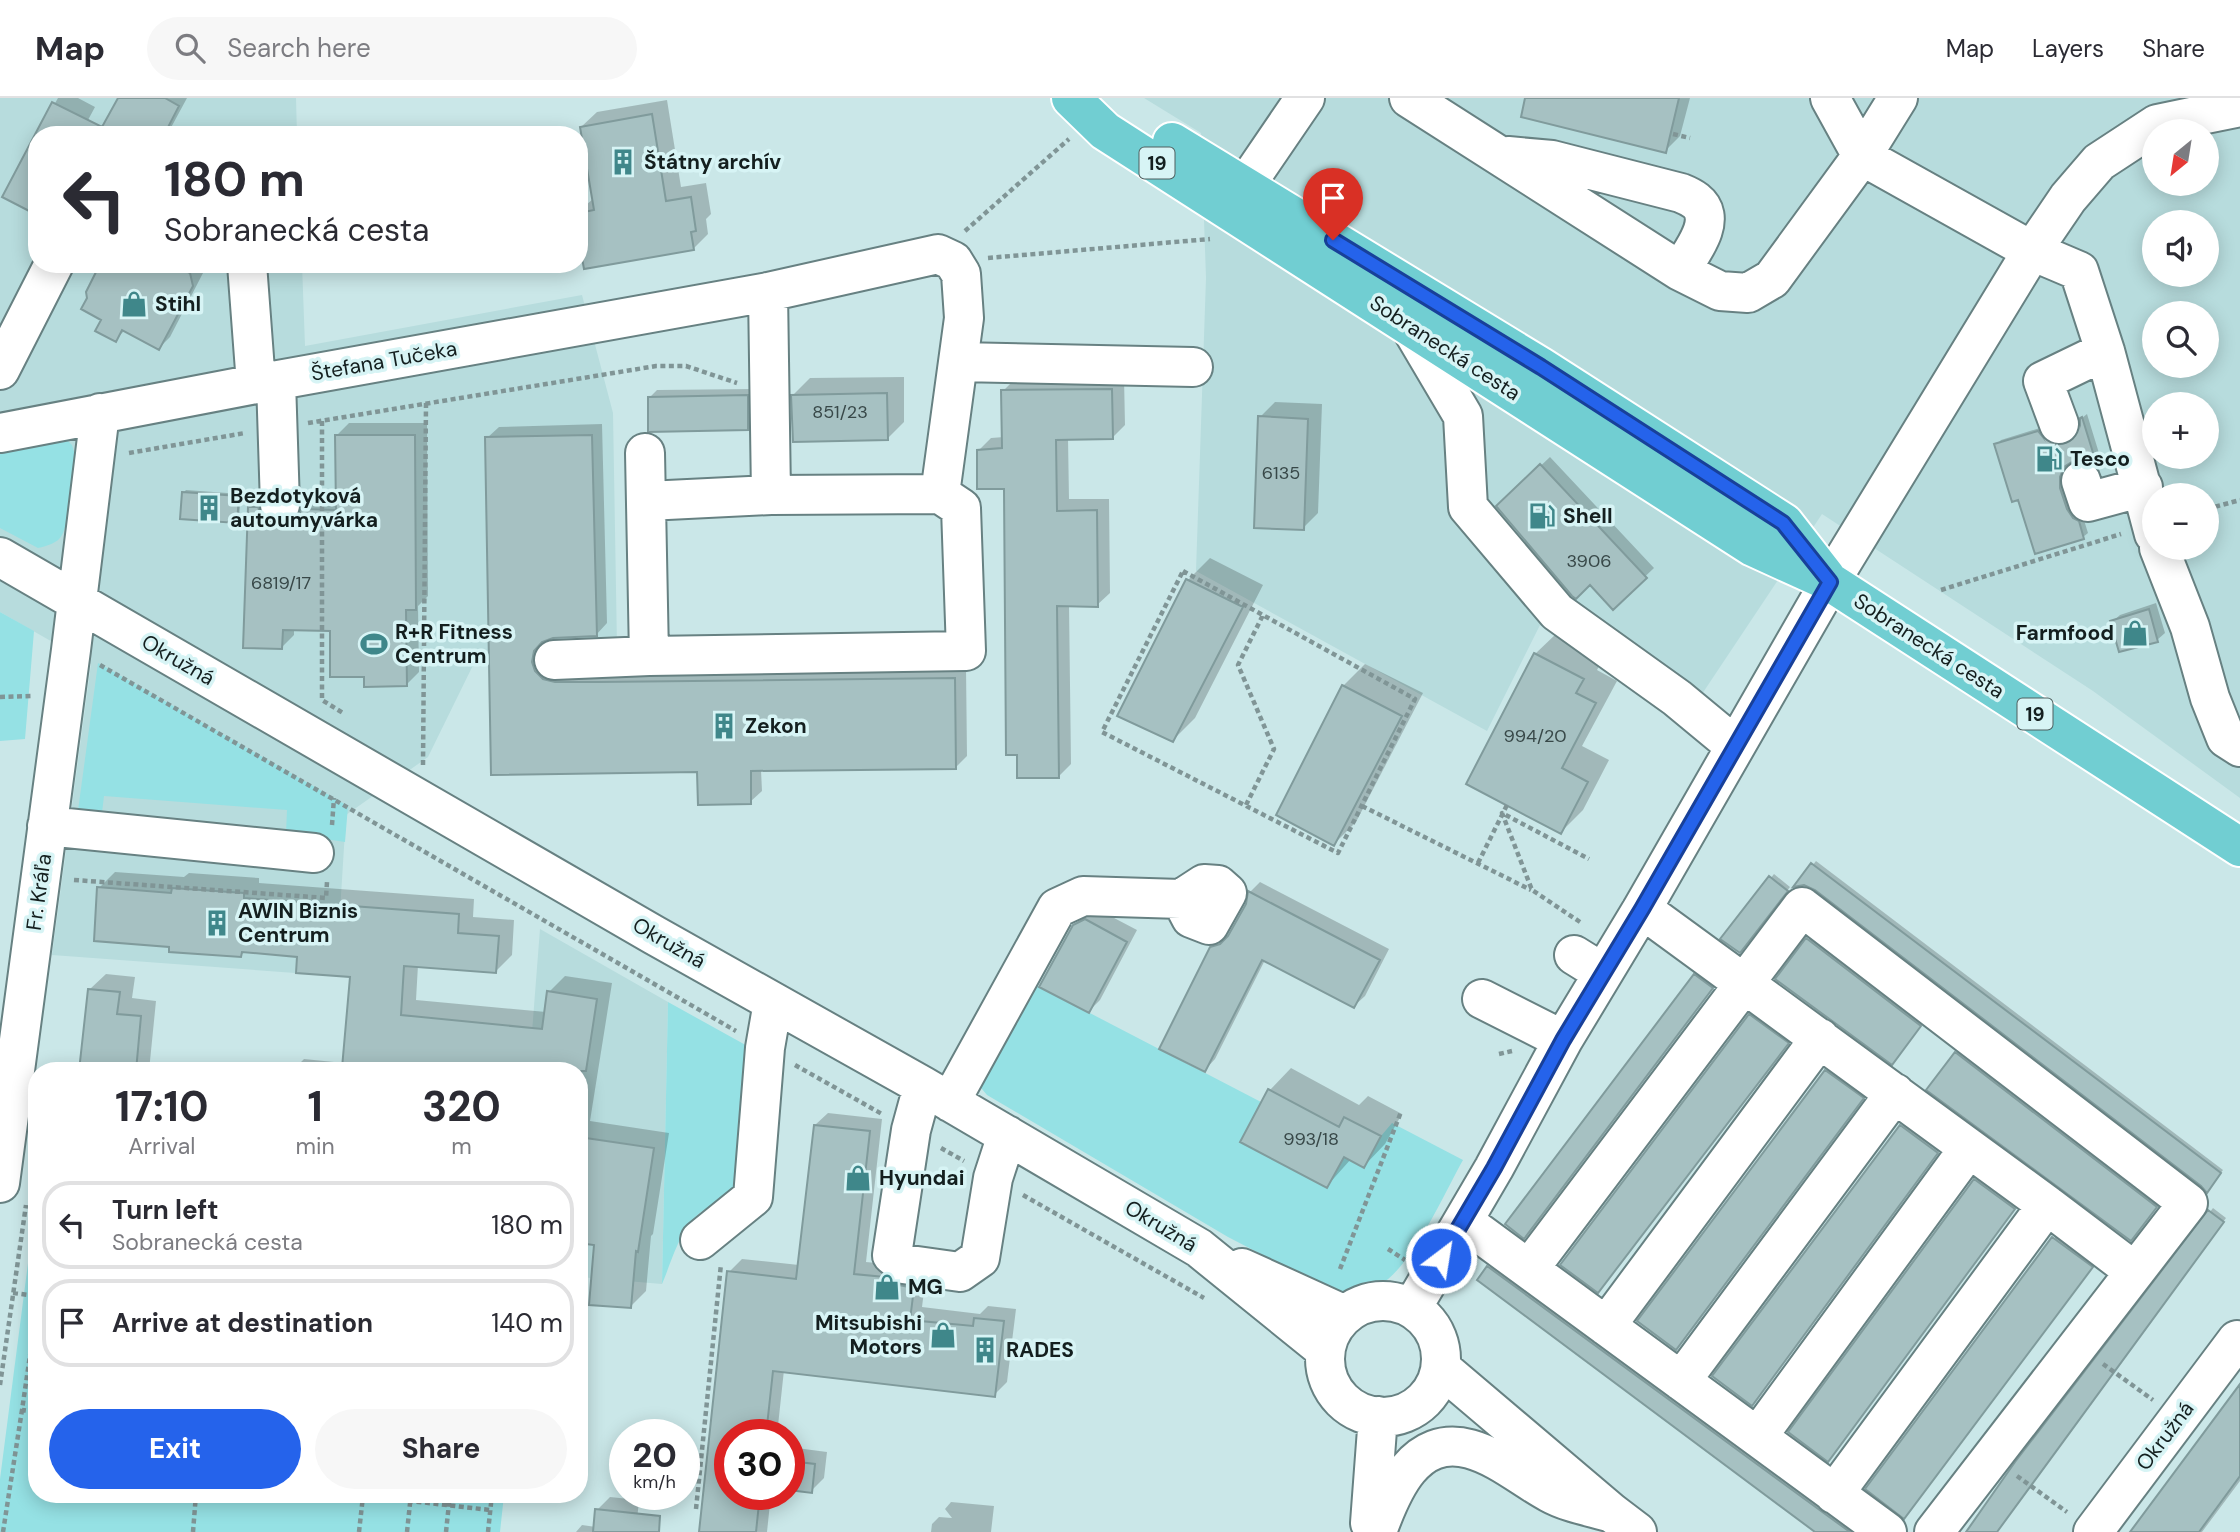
<!DOCTYPE html>
<html lang="en">
<head>
<meta charset="utf-8">
<style>
  :root { --surface:#fff; --page:#f7f7f7; --text:#2b2b33; --muted:#7c7c81; --line:#e1e1e2; --accent:#2563eb }
  body { margin:0; font-family:"DM Sans",sans-serif; background:var(--page); color:var(--text); height:100vh; display:flex; flex-direction:column; font-size:26px; white-space:nowrap }
  * { box-sizing:border-box; margin:0 }
  p { font-size:23px; color:var(--muted) }
  .icon { flex:none; width:38px; height:38px; fill:none; stroke:currentColor; stroke-width:2; stroke-linecap:round; stroke-linejoin:round }
  .map { position:relative; flex:1; overflow:hidden }
  .sheet { position:absolute; left:28px; top:964px; width:560px; height:441px; display:flex; flex-direction:column; background:var(--surface); border-radius:28px; box-shadow:0 4px 18px #0003 }
  .sheet>* { flex:none }
  .hud { position:absolute; left:28px; top:28px; width:560px; height:147px; border-radius:28px; box-shadow:0 4px 18px #0003; background:#fff; color:var(--text); overflow:hidden }
  .needle { width:46px; rotate:210deg }
  .controls { position:absolute; left:2142px; top:21px; display:grid; gap:14px }
  .controls a { display:grid; place-items:center; width:77px; height:77px; border-radius:50%; background:var(--surface); box-shadow:0 4px 18px #0003; font-size:35px }
  .speed { position:absolute; left:609px; top:1321px; display:flex; gap:14px; font-size:35px; font-weight:700; text-align:center }
  .speed>* { display:grid; place-content:center; width:91px; height:91px; border-radius:50%; background:var(--surface); box-shadow:0 4px 18px #0003; line-height:1 }
  .speed small { font-size:18px; font-weight:400 }
  .speed .limit { border:10px solid #d22; background:#fff; color:#111 }
  .pin { position:absolute; display:grid; place-items:center; width:60px; height:60px; color:#fff; margin:-72px -30px; border-radius:50% 50% 50% 0; rotate:-45deg; box-shadow:0 0 7px #0007 }
  .pin .icon { rotate:45deg }
  .me { position:absolute; width:77px; margin:-38px; rotate:31deg; stroke-linejoin:round; filter:drop-shadow(0 0 5px #0008) }
  .turn { display:flex; align-items:center; gap:24px; height:147px; padding:0 21px; font-size:32px }
  .turn .icon { width:91px; height:91px; stroke-width:2.5 }
  .turn b { display:block; font-size:49px; line-height:60px }
  .eta { display:flex; justify-content:space-evenly; align-items:center; height:119px; text-align:center }
  .eta b { font-size:42px; font-weight:700; line-height:49px }
  .action { display:flex; gap:14px; margin-top:auto; padding:14px 21px }
  .action a { flex:1; height:80px; border-radius:42px; background:var(--accent); color:#fff; font-size:28px; font-weight:700; line-height:80px; text-align:center }
  .action a+a { background:var(--page); color:var(--text) }
  ul { padding:0; list-style:none }
  li { display:flex; align-items:center; gap:21px; height:88px; margin:0 14px 10px; padding:0 7px; border:4px solid var(--line); border-radius:28px }
  li div { flex:1 }
  li b { display:block; font-size:26px }
  li em { font-style:normal }
  header { display:flex; align-items:center; gap:42px; box-sizing:border-box; height:98px; padding:0 35px; background:var(--surface); border-bottom:2px solid var(--line) }
  header strong { font-size:33px }
  nav { display:flex; gap:38px; margin-inline-start:auto; font-size:24px }
  .search { width:490px; height:63px; background:var(--page); display:flex; align-items:center; gap:18px; box-sizing:border-box; padding:0 24px; border-radius:38px; color:var(--muted); font-size:26px }
  .map>svg:first-child { display:block }
  .built { fill:#b7dcdd; fill-rule:evenodd }
  .green { fill:#95e1e4 }
  .shadow { fill:#0003 }
  .building { fill:#a6c1c2; stroke:#809b9c; stroke-width:2 }
  .lines { fill:none; stroke-linecap:round; stroke-linejoin:round }
  .minor-tunnel { stroke:#a6bfc0; stroke-width:38; stroke-dasharray:38 19; stroke-linecap:butt }
  .minor-casing { stroke:#678182; stroke-width:42 }
  .major-casing { stroke:#fff; stroke-width:42 }
  .path { stroke:#809596; stroke-width:4.5; stroke-dasharray:5 3.5; stroke-linecap:butt }
  .minor { stroke:#fff; stroke-width:38 }
  .major { stroke:#71ced2; stroke-width:38 }
  .route-casing { stroke:#184099; stroke-width:18 }
  .route { stroke:#2563eb; stroke-width:12 }
  .labels { text-anchor:middle; stroke-width:7; stroke-linejoin:round; paint-order:stroke }
  .number-label { font-size:18px; fill:#384848 }
  .shield { fill:#d7f4f5; stroke:#4e5f5f; stroke-width:2 }
  .shield-label { font-size:19px; font-weight:bold; fill:#141f1f }
  .poi-label { font-size:21px; font-weight:bold; fill:#141f1f; stroke:#d7f4f5; text-anchor:start }
  .street-label { font-size:21px; fill:#141f1f; stroke:#d7f4f5 }
</style>
</head>
<body>
<header>
<strong>Map</strong>
<div class="search"><svg class="icon" aria-label="search" viewBox="0 0 24 24"><circle cx="10" cy="10" r="6"/><path d="M15 15l6 6"/></svg>Search here</div>
<nav><a>Map</a><a>Layers</a><a>Share</a></nav>
</header>
<div class="map">
<svg width="2240" height="1434" viewBox="0 0 2240 1434">
  <rect width="100%" height="100%" fill="#cae7e8"/>
  <path class="built" d="M0,0H296L297,37H37V166H302L305,248L582,197L613,315L617,549L480,553L428,659L346,717L336,878L52,857L91,566L0,514Z
    M1144,0H2240V700L2093,593L1822,416L1682,626L1540,527L1487,633L1196,473L1206,180L1201,35ZM2154,33H2207V86H2154ZM2154,124H2207V177H2154ZM2154,215H2207V268H2154ZM2154,306H2207V359H2154ZM2154,397H2207V450H2154Z
    M540,831L668,904L662,1186L579,1179V973H529Z"/>
  <path class="green" d="M66,341L72,347L75,357C73,376 70,422 62,437C58,445 47,448 38,450L0,430V348Z
    M0,514L34,533L25,641L0,643Z
    M98,565L348,708L345,744L286,735L287,712L104,698L101,723L77,720Z
    M1034,886L1261,1004L1240,1044L1327,1089L1344,1059L1364,1070L1381,1038L1392,1025L1463,1062C1445,1094 1411,1171 1379,1187C1367,1194 1349,1194 1336,1195L1228,1139L987,997L977,985Z
    M668,904L751,950L733,1093C722,1105 713,1106 701,1114C680,1130 672,1163 662,1186Z
    M34,1119L37,1120V1396L504,1397L500,1434H0V1381Z"/>
  <path class="shadow" d="M58,0H78L95,9L80,37H37Z
    M120,0H187L167,37H99Z
    M1527,0H1690L1680,38L1665,53Z
    M667,2L681,89L706,85L711,116L706,121L708,136L693,151L579,133V113L593,101L581,29L597,14Z
    M102,166H201L203,175L170,239L159,250L125,232L115,242L103,221Z
    M904,279V324L887,341L793,297L810,280Z
    M1124,279L1125,327L1112,340H1068L1069,401H1109L1110,495L1097,507L1069,506L1071,666L1059,678L1005,389L979,352L991,340L1004,339L1003,293L1016,280Z
    M754,291L755,323L747,331L650,299L657,292Z
    M1275,304L1322,306L1318,415L1303,430L1260,319Z
    M2087,316L2102,365L2098,369L2087,360H2074L2067,365L2063,373L2064,385L2083,419L2088,435L2083,439L2019,400L1996,347L2001,342L2043,329L2061,344L2072,343L2079,338L2082,320Z
    M349,325H427L428,498L418,508L419,574L406,587L331,532L294,530V537L282,549L249,409L262,397L294,417L302,415L315,399L337,400V337Z
    M602,326L607,525L596,537L553,538L545,541L543,551L966,569L967,658L956,669L761,672L762,693L750,704L699,673L493,675L487,340L499,329Z
    M1550,359L1654,470L1613,509L1590,485L1498,408Z
    M186,392L241,396L239,420L236,424L183,395Z
    M1210,460L1263,487L1195,620L1173,642L1188,482Z
    M2156,505L2165,535L2157,542L2112,524L2120,517Z
    M1557,535L1604,559L1597,572L1617,583L1582,648L1609,662L1583,712L1561,734L1535,556Z
    M1365,566L1423,595L1356,724L1334,746L1343,588Z
    M1816,763L2223,1072L2210,1089L1816,790L1804,786L1797,787Z
    M115,774L184,779L189,775L259,780V785L474,801L473,819L514,822L512,857L496,873L418,867L416,902L546,914L549,894L565,878L612,885L590,1023L669,1035L653,1136L651,1138L646,1193L630,1209L595,1145L579,1143V973H292L304,961L344,965L352,878L299,857L245,853L241,857L171,847L99,790Z
    M1774,776L1790,789L1743,850L1723,841Z
    M1260,784L1389,851L1365,898L1354,908L1265,862L1215,961L1205,972L1212,850L1228,841L1216,845L1223,839L1231,836L1248,806L1250,794Z
    M1097,811L1137,832L1100,902L1089,913L1074,828L1086,816Z
    M1811,838L1923,924L1895,961L1777,881Z
    M1698,874L1715,886L1527,1135L1695,877Z
    M106,876L135,879L132,900L156,903L149,973H81L90,891Z
    M1753,914L1790,941L1601,1190L1750,917Z
    M1959,952L2159,1105L2134,1138L1956,955Z
    M1291,970L1359,1007L1368,998L1402,1016L1385,1046L1364,1068L1351,1061L1327,1088L1270,992Z
    M1829,970L1866,996L1679,1247L1826,973Z
    M828,1015L882,1021L866,1164L898,1167L926,1177L922,1209L980,1216L988,1208L1016,1211L1007,1284L994,1297L784,1272L777,1337H730V1396H771L767,1434H701L729,1174L742,1161L799,1167L815,1027Z
    M1904,1025L1940,1051L1755,1303L1714,1278Z
    M1978,1079L2017,1107L1831,1358L1790,1334Z
    M2213,1110L2226,1120L1995,1434H1967Z
    M2057,1137L2095,1165L1906,1415L1867,1390Z
    M1492,1166L1859,1434H1818L1479,1182Z
    M2240,1288V1383L2202,1434H2133Z
    M789,1349L827,1354L824,1380L811,1393L789,1390Z
    M610,1399L639,1402L636,1433L647,1434H576L582,1427L596,1429L597,1412Z
    M951,1404L994,1408L991,1434H931L932,1426L939,1419L952,1420L945,1411Z"/>
  <path class="building" d="M118,0H165L179,8L164,37H37V117L2,99L52,4L102,29Z
    M1525,0H1679L1666,55L1521,19Z
    M652,16L666,103L691,99L696,133L691,134L694,152L584,171L579,143V115L594,112L580,29Z
    M100,166H172L190,175L193,188L159,252L122,232L116,244L95,233L101,222L81,211L87,200L86,194Z
    M1112,291L1113,341L1056,342L1057,413L1097,412L1098,509L1057,508L1059,680H1017V657H1006L1004,391H977V352L1002,350L1001,292Z
    M887,295L888,342L793,344L791,297Z
    M748,297V332L648,334V299Z
    M1258,318L1308,321L1304,432L1254,430Z
    M2082,319L2098,371L2086,362H2075L2064,369L2060,379V390L2067,411L2073,420L2079,423L2084,441L2035,456L2018,402L2012,404L1994,346L2038,333L2046,343L2056,348L2066,347L2076,339L2080,330V320Z
    M335,337H415L416,512H406L407,588L364,589V579H330V533L283,532L282,551L243,550L248,409H258L262,419L269,426L280,429L292,425L299,418L301,411L336,412Z
    M592,337L597,538L553,540L542,544L534,553L532,564L535,573L543,581L555,584H598L955,580L956,671L751,673V706L698,707L697,674L491,677L485,339Z
    M1540,366L1647,480L1613,512L1590,487L1576,501L1572,498L1496,408Z
    M182,394L239,398L237,425L180,421Z
    M1186,481L1243,509L1173,644L1117,618Z
    M2149,511L2158,544L2119,554L2110,523Z
    M1534,555L1584,581L1576,595L1596,605L1562,670L1588,684L1561,736L1466,686Z
    M1342,587L1402,618L1334,748L1276,717Z
    M1811,765L2221,1075L2207,1095L2201,1088L1815,792L1804,787L1793,789Z
    M1769,778L1788,793L1740,855L1720,841Z
    M97,789L171,795L172,790L244,795V800L459,816L458,835L499,838L496,875L404,868L401,917L542,931L547,893L597,901L586,973H373L342,970L350,879L296,875L297,859L242,854L241,859L169,854V849L94,843Z
    M1248,793L1380,862L1354,910L1262,862L1205,974L1159,951L1210,849L1220,846L1228,838L1246,806Z
    M1085,821L1127,844L1089,915L1039,889L1073,827Z
    M1806,840L1921,928L1892,967L1775,881Z
    M1694,876L1713,890L1524,1141L1505,1126Z
    M88,891L120,894L117,916L141,918L136,973H79Z
    M1749,916L1789,945L1598,1195L1560,1167Z
    M1955,954L2157,1109L2131,1143L1926,992Z
    M1825,972L1864,1000L1676,1252L1637,1223Z
    M1268,991L1339,1029L1344,1019L1381,1038L1364,1070L1344,1059L1327,1090L1240,1044Z
    M814,1027L870,1033L854,1176L885,1179L899,1187L914,1190L910,1222L973,1228L974,1220L1004,1223L995,1299L773,1273L766,1337H730V1396H760L756,1434H699L727,1173L796,1181Z
    M1900,1027L1938,1055L1752,1308L1712,1278Z
    M579,1039L654,1050L638,1154L636,1153L631,1210L589,1207L594,1147L579,1145Z
    M1974,1081L2015,1111L1828,1364L1788,1334Z
    M2208,1112L2224,1124L1997,1434H1966L2015,1364Z
    M2052,1139L2093,1169L1904,1421L1865,1391Z
    M1487,1168L1821,1413L1850,1434H1815L1477,1182Z
    M2240,1286V1378L2199,1434H2130Z
    M789,1363L815,1366L812,1395L789,1392Z
    M595,1411L660,1418L659,1434H593Z"/>
  <g class="lines">
    <path class="minor-tunnel" d="M2059,326L2081,383"/>
    <g class="minor-casing">
      <path id="minor" d="M1409,0L1680,173L1720,193L1748,195L1772,181L1862,58L1898,0
        M1830,0L1862,58L2032,153L2079,173L2105,253L2154,436
        M1508,58L1552,62L1681,95C1686,97 1692,100 1696,103C1719,121 1691,155 1680,173
        M1245,88L1305,0
        M247,166L256,286
        M768,194L771,397
        M1411,230L1463,318L1468,409L1557,514L1677,600L1735,648
        M958,264L1193,269
        M0,272L54,166
        M276,283L280,407
        M2059,326L2043,283L2105,253
        M0,335L256,286L768,194L938,156L953,163L961,176L964,220L940,396L961,410L966,553L649,558L554,562
        M645,355L649,558
        M2081,383L2088,404L2143,389
        M647,403L771,397L940,396
        M2159,450L2190,529L2210,600L2226,640L2240,649
        M0,459L654,837L923,988L1199,1150L1325,1252
        M47,728L314,755
        M1642,811L2047,1107L2134,1173
        M1574,857L1603,875
        M1482,901L1563,942
        M923,988L911,1032L892,1157L903,1166L960,1174L980,1160L993,1080L1007,1037
        M950,1004L1057,810L1083,798L1181,801L1204,786L1218,787L1227,795L1209,827L1191,820L1181,801
        M0,1085L71,552L100,315
        M1463,1123L1887,1434
        M700,1142L753,1099L765,950L773,904
        M1242,1170L1345,1217
        M1529,1171L1802,809L2188,1105L1934,1434
        M1325 1261a58 58 0 1 1 116 0a58 58 0 1 1-116 0Z
        M1412,1210L1494,1070L1563,942L1642,811L1830,484L2032,153L2068,100L2099,64L2157,26L2240,9
        M1606,1228L1820,940
        M1441,1270L1612,1415L1637,1434
        M1681,1283L1895,995
        M1758,1338L1969,1050
        M1834,1396L2047,1107
        M1370,1425L1378,1318
        M1377,1434C1392,1392 1415,1336 1470,1351C1499,1359 1524,1381 1550,1395C1568,1405 1592,1409 1612,1415
        M2093,1434L2237,1242"/>
    </g>
    <g class="major-casing">
      <path id="major" d="M1071,0L1105,33L1753,449L1830,484L2240,749
        M1172,44L1541,269L1784,425L1826,479"/>
    </g>
    <path class="path" d="M1673,36L1690,40
      M965,133L1069,41
      M988,160L1210,141
      M322,323V602L343,615
      M308,325L656,268H686L737,285
      M129,355L245,335
      M2207,411L2240,402
      M1183,473L1415,601L1338,755L1102,634Z
      M1941,492L2121,436
      M100,567L736,933
      M0,599L33,598
      M423,667L426,305
      M1246,707L1274,651L1238,567L1263,517
      M1362,708L1531,792
      M332,727L334,700
      M1478,765L1507,707
      M74,782L326,800L327,784
      M1580,824L1532,792L1502,715L1589,761
      M1499,956L1512,953
      M795,967L882,1016
      M941,1050L964,1063
      M1023,1097L1204,1200
      M1388,1151L1405,1162
      M1340,1171L1401,1014
      M13,1195L37,1198
      M37,1210L22,1312L37,1314
      M2103,1266L2153,1302
      M0,1287L26,1107
      M2017,1378L2067,1414
      M349,1396L490,1412
      M696,1411L721,1166
      M3,1434L22,1312
      M193,1434L196,1396
      M359,1434L363,1398
      M407,1434L411,1396
      M446,1434L450,1396
      M488,1434L492,1396"/>
    <use href="#minor" class="minor"/>
    <use href="#major" class="major"/>
  </g>
  <g class="lines">
    <g class="route-casing">
      <path id="route" d="M1333,142L1541,269L1783,425L1830,484L1642,811L1563,942L1494,1070L1441,1160"/>
    </g>
    <use href="#route" class="route"/>
  </g>
  <defs>
    <g id="building-bare" transform="scale(2.1)"><path d="M-4-6H4V6H1V3H-1V6H-4ZM-2.5-4.3h1.7v1.8h-1.7ZM.8-4.3h1.7v1.8H.8ZM-2.5-1h1.7V.8h-1.7ZM.8-1h1.7V.8H.8Z" fill="#3f878a" stroke="#d7f4f5" stroke-width="2.5" paint-order="stroke"/></g>
    <g id="shop-bare" transform="scale(2.1)"><path d="M-5-2.5h2.3a2.7 3.5 0 0 1 5.4 0H5L5.5 6h-11ZM-1.5-2.5h3a1.5 2.3 0 0 0-3 0Z" fill="#3f878a" stroke="#d7f4f5" stroke-width="2.5" paint-order="stroke"/></g>
    <g id="fuel-bare" transform="scale(2.1)"><path d="M-5.5-6h7V0h2V4h1.3V-2.5L3-4.5l.8-.8L6-3V5H2.5V1h-1V6h-7ZM-4.2-4.7v3.2H.2V-4.7Z" fill="#3f878a" stroke="#d7f4f5" stroke-width="2.5" paint-order="stroke"/></g>
    <g id="stadium-bare" transform="scale(2.1)"><path d="M0-5a6.5 5 0 1 0 0 10a6.5 5 0 1 0 0-10ZM-3.5-1.8h7v3.6h-7Z" fill="#3f878a" stroke="#d7f4f5" stroke-width="2.5" paint-order="stroke"/></g>
  </defs>
  <g fill-rule="evenodd">
    <use href="#building-bare" x="623" y="64"/>
    <use href="#shop-bare" x="134" y="206"/>
    <use href="#fuel-bare" x="2049" y="361"/>
    <use href="#building-bare" x="209" y="410"/>
    <use href="#fuel-bare" x="1542" y="418"/>
    <use href="#shop-bare" x="2135" y="535"/>
    <use href="#stadium-bare" x="374" y="546"/>
    <use href="#building-bare" x="724" y="628"/>
    <use href="#building-bare" x="217" y="825"/>
    <use href="#shop-bare" x="858" y="1080"/>
    <use href="#shop-bare" x="887" y="1189"/>
    <use href="#shop-bare" x="943" y="1237"/>
    <use href="#building-bare" x="985" y="1252"/>
  </g>
  <g class="labels">
    <g class="number-label">
      <text x="840" y="320">851/23</text>
      <text x="1281" y="381">6135</text>
      <text x="1589" y="469">3906</text>
      <text x="281" y="491">6819/17</text>
      <text x="1535" y="644">994/20</text>
      <text x="1311" y="1047">993/18</text>
    </g>
    <g class="shield">
      <rect x="1139.5" y="49.5" width="35" height="31" rx="5"/>
      <rect x="2017.5" y="600.5" width="35" height="31" rx="5"/>
    </g>
    <g class="shield-label">
      <text x="1157" y="72">19</text>
      <text x="2035" y="623">19</text>
    </g>
    <g class="poi-label">
      <text x="644" y="71">Štátny archív</text>
      <text x="155" y="213">Stihl</text>
      <text x="2070" y="368">Tesco</text>
      <text x="230" y="405">Bezdotyková<tspan x="230" dy="24">autoumyvárka</tspan></text>
      <text x="1563" y="425">Shell</text>
      <text x="395" y="541">R+R Fitness<tspan x="395" dy="24">Centrum</tspan></text>
      <text x="2114" y="542" text-anchor="end">Farmfood</text>
      <text x="745" y="635">Zekon</text>
      <text x="238" y="820">AWIN Biznis<tspan x="238" dy="24">Centrum</tspan></text>
      <text x="879" y="1087">Hyundai</text>
      <text x="908" y="1196">MG</text>
      <text x="922" y="1232" text-anchor="end">Mitsubishi<tspan x="922" dy="24">Motors</tspan></text>
      <text x="1006" y="1259">RADES</text>
    </g>
    <g class="street-label">
      <text transform="translate(1445 250) rotate(33)" y="7">Sobranecká cesta</text>
      <text transform="translate(384 263) rotate(-10)" y="7">Štefana Tučeka</text>
      <text transform="translate(1929 548) rotate(33)" y="7">Sobranecká cesta</text>
      <text transform="translate(178 562) rotate(30)" y="7">Okružná</text>
      <text transform="translate(39 794) rotate(-82)" y="7">Fr. Kráľa</text>
      <text transform="translate(669 845) rotate(30)" y="7">Okružná</text>
      <text transform="translate(1161 1128) rotate(31)" y="7">Okružná</text>
      <text transform="translate(2165 1338) rotate(-53)" y="7">Okružná</text>
    </g>
  </g>
</svg>
<div class="controls">
<a><svg class="needle" viewBox="-14 -14 28 28"><path d="M0-13l5 13h-10z" fill="#e53935"/><path d="M0 13l5-13h-10z" fill="#7c7c81"/></svg></a>
<a><svg class="icon" aria-label="sound" viewBox="0 0 24 24"><path d="M4 9h4l5-4v14l-5-4H4zM17 9q2 3 0 6"/></svg></a>
<a><svg class="icon" aria-label="search" viewBox="0 0 24 24"><circle cx="10" cy="10" r="6"/><path d="M15 15l6 6"/></svg></a>
<a>+</a>
<a>−</a>
</div>
<div class="speed"><div>20<small>km/h</small></div><div class="limit">30</div></div>
<div class="pin" style="left:1333px;top:142px;background:#d93025"><svg class="icon" aria-label="arrive" viewBox="0 0 24 24"><path d="M6 21V4h12l-3 4 3 4H6"/></svg></div>
<svg class="me" style="left:1441px;top:1160px" viewBox="-20 -20 40 40"><circle r="17" fill="#2563eb" stroke="#fff" stroke-width="3"/><path d="M0-11L8 9 0 5-8 9z" fill="#fff"/></svg>
<div class="hud">
<div class="turn"><svg class="icon" aria-label="left" viewBox="0 0 24 24"><path d="M17 20v-9H6M10 6l-5 5 5 5"/></svg><div><b>180 m</b>Sobranecká cesta</div></div>
</div>
<section class="sheet">
<div class="eta">
<div><b>17:10</b><p>Arrival</p></div>
<div><b>1</b><p>min</p></div>
<div><b>320</b><p>m</p></div>
</div>
<ul>
<li><svg class="icon" aria-label="left" viewBox="0 0 24 24"><path d="M17 20v-9H6M10 6l-5 5 5 5"/></svg><div><b>Turn left</b><p>Sobranecká cesta</p></div><em>180 m</em></li>
<li><svg class="icon" aria-label="arrive" viewBox="0 0 24 24"><path d="M6 21V4h12l-3 4 3 4H6"/></svg><div><b>Arrive at destination</b></div><em>140 m</em></li>
</ul>
<div class="action"><a>Exit</a><a>Share</a></div>
</section>
</div>
</body>
</html>
